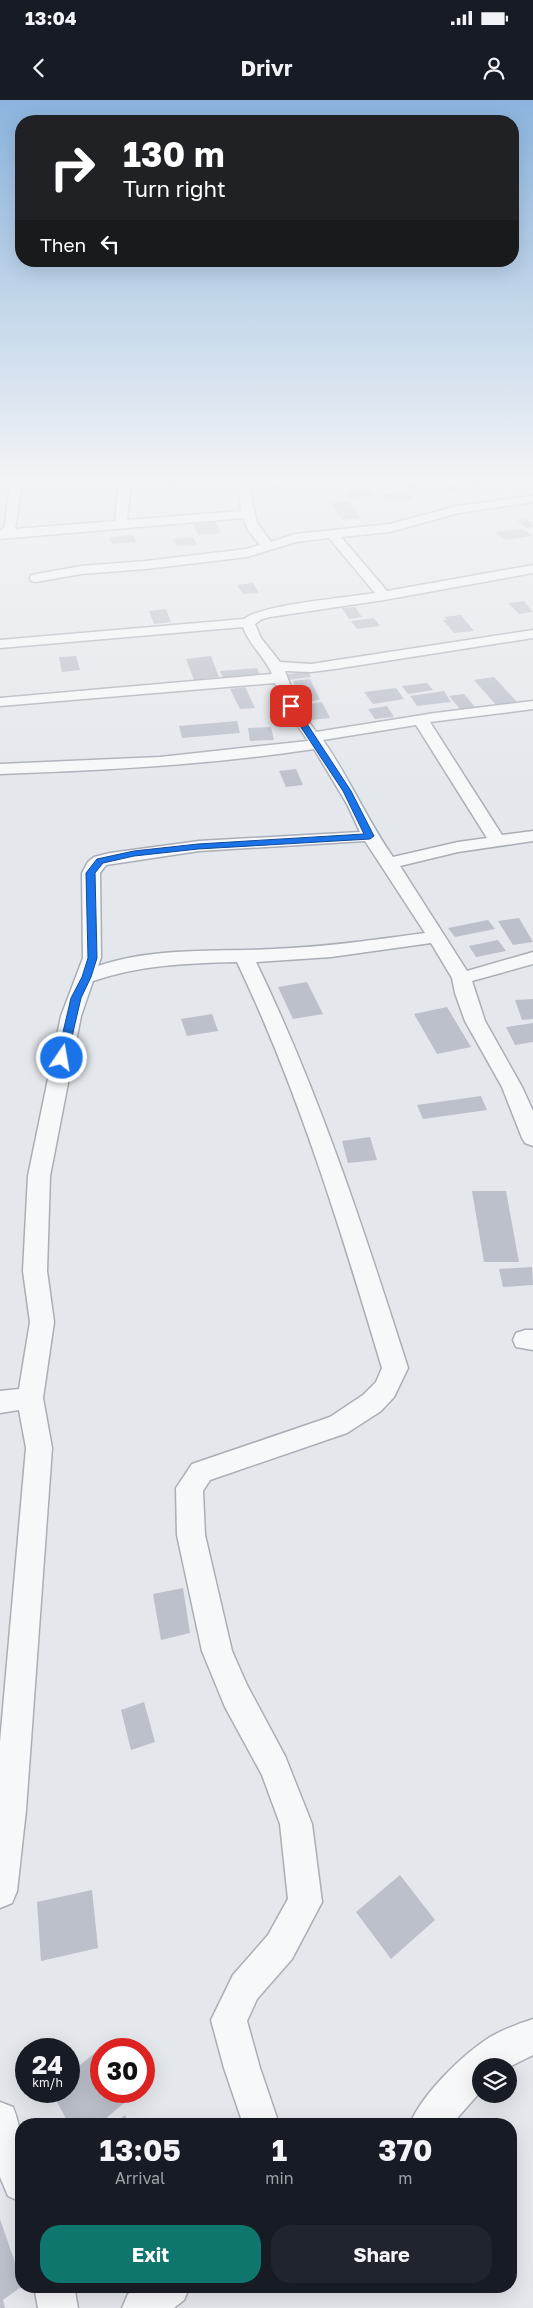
<!DOCTYPE html>
<html lang="en">
<head>
<meta charset="utf-8">
<style>
  :root { --surface:#171b24; --page:#20242c; --text:#f1f3f6; --muted:#9ea1a6; --accent:#0f766e }
  body { margin:0; font-family:"Golos Text",sans-serif; background:var(--page); color:var(--text); height:100vh; display:flex; flex-direction:column; font-size:19px; white-space:nowrap }
  * { box-sizing:border-box; margin:0 }
  p { font-size:16px; color:var(--muted) }
  .icon { flex:none; width:28px; height:28px; fill:none; stroke:currentColor; stroke-width:2; stroke-linecap:round; stroke-linejoin:round }
  .map { position:relative; flex:1; overflow:hidden }
  .drawer { position:absolute; left:15px; top:2018px; width:502px; height:175px; display:flex; flex-direction:column; background:var(--surface); border-radius:20px; box-shadow:0 5px 20px #0002 }
  .drawer>* { flex:none }
  .banner { position:absolute; left:15px; top:15px; width:504px; height:152px; border-radius:20px; box-shadow:0 5px 20px #0002; background:#202124; color:#fff; overflow:hidden }
  .buttons { position:absolute; left:472px; top:1958px; display:grid; gap:10px }
  .buttons a { display:grid; place-items:center; width:45px; height:45px; border-radius:50%; background:var(--surface); box-shadow:0 5px 20px #0002; font-size:25px }
  .speed { position:absolute; left:15px; top:1938px; display:flex; gap:10px; font-size:25px; font-weight:700; text-align:center }
  .speed>* { display:grid; place-content:center; width:65px; height:65px; border-radius:50%; background:var(--surface); box-shadow:0 5px 20px #0002; line-height:1 }
  .speed small { font-size:12px; font-weight:400 }
  .speed .limit { border:8px solid #d22; background:#fff; color:#111 }
  .pin { position:absolute; display:grid; place-items:center; width:42px; height:42px; color:#fff; margin:-21px; border-radius:10px; box-shadow:0 2px 8px #0006 }
  .me { position:absolute; width:55px; margin:-28px; rotate:12deg; stroke-linejoin:round; filter:drop-shadow(0 0 4px #0008) }
  .turn { display:flex; align-items:center; gap:18px; height:105px; padding:0 25px; font-size:22px }
  .turn .icon { width:65px; height:65px; stroke-width:2.5 }
  .turn b { display:block; font-size:35px; line-height:42px }
  .then { display:flex; align-items:center; height:48px; padding:0 25px; background:#0003; gap:10px; font-size:19px }
  .eta { display:flex; justify-content:space-evenly; align-items:center; height:85px; text-align:center }
  .eta b { font-size:30px; font-weight:700; line-height:35px }
  .primary-button { display:flex; gap:10px; margin-top:auto; padding:10px 25px }
  .primary-button a { flex:1; height:58px; border-radius:20px; background:var(--accent); color:#fff; font-size:20px; font-weight:700; line-height:58px; text-align:center }
  .primary-button a+a { background:var(--page); color:var(--text) }
  .status { display:flex; justify-content:space-between; align-items:center; height:35px; padding:0 25px; background:var(--surface); direction:ltr }
  .status svg { height:14px; fill:currentColor }
  header { display:flex; justify-content:space-between; align-items:center; height:65px; padding:0 25px; background:var(--surface); font-size:22px; font-weight:700 }
  .map>svg:first-child { display:block }
  .building { fill:#bbc0ca }
  .lines { fill:none; stroke-linecap:round; stroke-linejoin:round }
  .street-casing { stroke:#a9aeb7; stroke-width:3 }
  .street { fill:#f7f8fa; fill-rule:evenodd }
  .route { fill:#1a73e8; stroke:#114b97 }
</style>
</head>
<body>
<div class="status"><b>13:04</b><svg viewBox="0 0 49 12"><path d="M0 12V9h3v3zM5 12V6h3v6zM10 12V3h3v9zM15 12V0h3v12zM26 1h20v11H26zM47 4h2v5h-2z"/></svg></div>
<header><svg class="icon" aria-label="back" viewBox="0 0 24 24"><path d="M15 5l-7 7 7 7"/></svg>Drivr<svg class="icon" aria-label="person" viewBox="0 0 24 24"><circle cx="12" cy="8" r="4"/><path d="M4 21q1-7 8-7t8 7"/></svg></header>
<div class="map">
<svg width="533" height="2208" viewBox="0 0 533 2208">
  <rect width="100%" height="100%" fill="#e4e7ec"/>
  <path class="building" d="M161,382H181L180,387H161Z
    M478,382H495V383L482,385L488,391L480,392L471,383Z
    M417,383L423,389L408,390L403,384Z
    M454,385L461,392H444L439,387Z
    M370,389L375,396L350,398L345,392Z
    M407,392L414,399L385,401L379,395Z
    M349,401L361,418L342,420L330,403Z
    M526,419L533,425V427L526,428L517,420Z
    M216,422L221,433L198,435L193,424Z
    M523,429L533,436L505,440L494,432Z
    M133,435L136,442L112,444L109,437Z
    M193,437L197,445L177,446L173,439Z
    M253,483L259,493L243,494L237,485Z
    M524,501L533,512L519,514L508,503Z
    M355,507L362,517L349,519L342,508Z
    M166,509L171,522L154,524L149,511Z
    M461,515L474,531L454,533L443,520H447L444,517Z
    M374,518L380,526L357,529L351,521Z
    M76,556L80,570L62,572L59,557Z
    M211,556L219,577L194,580L186,559Z
    M257,568L261,577L224,580L220,571Z
    M308,571L311,577L287,580L283,575Z
    M494,577L517,602L496,605L474,580Z
    M310,579L320,600L303,602L293,581Z
    M427,583L433,590L408,594L402,586Z
    M245,587L255,608L240,609L230,589Z
    M396,588L404,599L373,604L364,592Z
    M444,591L451,602L417,606L410,596Z
    M464,594L475,607L460,609L449,596Z
    M322,602L330,618L310,620L302,605Z
    M387,606L394,617L375,619L368,609Z
    M237,621L240,633L182,638L179,626Z
    M271,627L274,640L250,641L248,628Z
    M296,669L303,685L286,687L279,671Z
    M519,818L533,842L513,845L498,821Z
    M488,820L495,829L455,837L448,828Z
    M498,840L506,851L476,857L469,846Z
    M307,882L323,914L293,919L278,887Z
    M533,899V919L522,920L515,900Z
    M447,907L471,947L437,954L414,914Z
    M212,914L218,931L187,936L181,919Z
    M533,923V942L515,945L506,927Z
    M481,996L487,1010L423,1019L417,1005Z
    M370,1037L377,1060L348,1063L342,1041Z
    M472,1091H506L519,1162H484Z
    M532,1167L533,1185L503,1187L499,1169Z
    M183,1488L190,1533L161,1540L153,1494Z
    M144,1602L155,1642L131,1650L121,1610Z
    M400,1775L435,1820L391,1859L356,1812Z
    M92,1790L98,1848L41,1861L37,1802Z
    M101,1948V1991H125L129,1999L99,2024H69L51,1991H69V1974Z
    M125,2015L129,2024H113Z
    M0,2119L21,2180V2187L3,2200L5,2208H0Z"/>
  <g class="lines">
    <g class="street-casing">
      <path id="street" d="M10,382H22L15,429L115,421L119,382H131L127,420L241,411L238,382H290L284,385L250,390L257,423L271,442L295,434L390,424L457,406L533,396V402L458,413L390,432L341,437L387,491L533,465V473L384,500L270,517L262,519L255,524L261,538L280,562L311,564L533,530V538L335,569L311,572L285,571L298,606L316,632L435,613L533,601V609L430,622L502,735L533,731V741L458,752L400,766L467,871L533,852V864L472,881L485,921L522,987L533,1011V1046L525,1043L522,1038L502,987L465,921L455,893L452,878L431,843L331,857L256,862C319,992 364,1130 408,1268L394,1297L381,1311L347,1333L210,1380L203,1391L205,1435L232,1551L247,1585L285,1656L312,1724L322,1802L292,1859L257,1899L247,1921L260,1968L279,2024H243L224,1968L211,1920L233,1875L268,1835L288,1799L280,1724L262,1675L225,1607L202,1551L177,1435L176,1388L192,1364L330,1317L363,1295L376,1282L382,1268C341,1131 299,992 237,862C188,863 140,865 93,881L81,916L50,1076L47,1171L54,1222L43,1298L52,1348L26,1710L17,1791L12,1803L0,1808V1642L26,1348L19,1310L0,1313V1291L19,1289L30,1222L23,1171L28,1076L61,916L83,858L82,773L88,762L94,757L110,753L199,741L360,732L347,704L314,649C209,665 105,670 0,674V664L160,657L308,641L284,606L275,583L0,606V598L272,574C265,557 249,545 243,527L0,548V540L244,519C264,504 345,498 375,493L329,438L296,442L247,457L146,469L81,474L36,482L31,481L30,478L31,475L81,466L146,461L246,449L260,445L248,430L243,418L0,439V431L5,426ZM416,625L487,738L458,742L393,757C367,720 349,677 323,640ZM365,741L425,833C374,840 324,847 273,849C215,852 154,847 98,866L101,858L100,773L106,765L199,751Z
        M525,1230H533V1250L516,1247L513,1240L516,1233Z
        M533,1919V1955L509,1967L481,1966V1991L452,2024H410C422,1994 463,1954 490,1937C504,1929 518,1924 533,1919Z
        M0,2002L13,2007C25,2036 23,2071 21,2102L8,2096L0,2077Z
        M34,2186H74L78,2208H38Z
        M138,2186H190L184,2200L174,2208H122L128,2194Z"/>
    </g>
    <use href="#street" class="street"/>
  </g>
  <linearGradient id="sky" x2="0" y2="1"><stop stop-color="#8bb4dd"/><stop offset="0.55" stop-color="#f3f4f6"/><stop offset="1" stop-color="#f3f4f6" stop-opacity="0"/></linearGradient>
  <rect width="533" height="691" fill="url(#sky)"/>
  <path class="route" d="M288,604H294L351,691L374,736L370,739L198,749L134,756L103,763L95,773L97,858L91,877L81,898L67,958L62,961L58,960L57,958L71,898L82,877L88,858L86,773L97,759L134,751L198,744L364,734L343,691L287,606Z"/>
</svg>
<div class="buttons">
<a><svg class="icon" aria-label="layers" viewBox="0 0 24 24"><path d="M12 4l9 5-9 5-9-5zM3 14l9 5 9-5"/></svg></a>
</div>
<div class="speed"><div>24<small>km/h</small></div><div class="limit">30</div></div>
<div class="pin" style="left:291px;top:606px;background:#d93025"><svg class="icon" aria-label="arrive" viewBox="0 0 24 24"><path d="M6 21V4h12l-3 4 3 4H6"/></svg></div>
<svg class="me" style="left:62px;top:958px" viewBox="-20 -20 40 40"><circle r="17" fill="#1a73e8" stroke="#fff" stroke-width="3"/><path d="M0-11L8 9 0 5-8 9z" fill="#fff"/></svg>
<div class="banner">
<div class="turn"><svg class="icon" aria-label="right" viewBox="0 0 24 24"><path d="M7 20v-9h11M14 6l5 5-5 5"/></svg><div><b>130 m</b>Turn right</div></div>
<div class="then">Then<svg class="icon" aria-label="left" viewBox="0 0 24 24"><path d="M17 20v-9H6M10 6l-5 5 5 5"/></svg></div>
</div>
<section class="drawer">
<div class="eta">
<div><b>13:05</b><p>Arrival</p></div>
<div><b>1</b><p>min</p></div>
<div><b>370</b><p>m</p></div>
</div>
<div class="primary-button"><a>Exit</a><a>Share</a></div>
</section>
</div>
</body>
</html>
